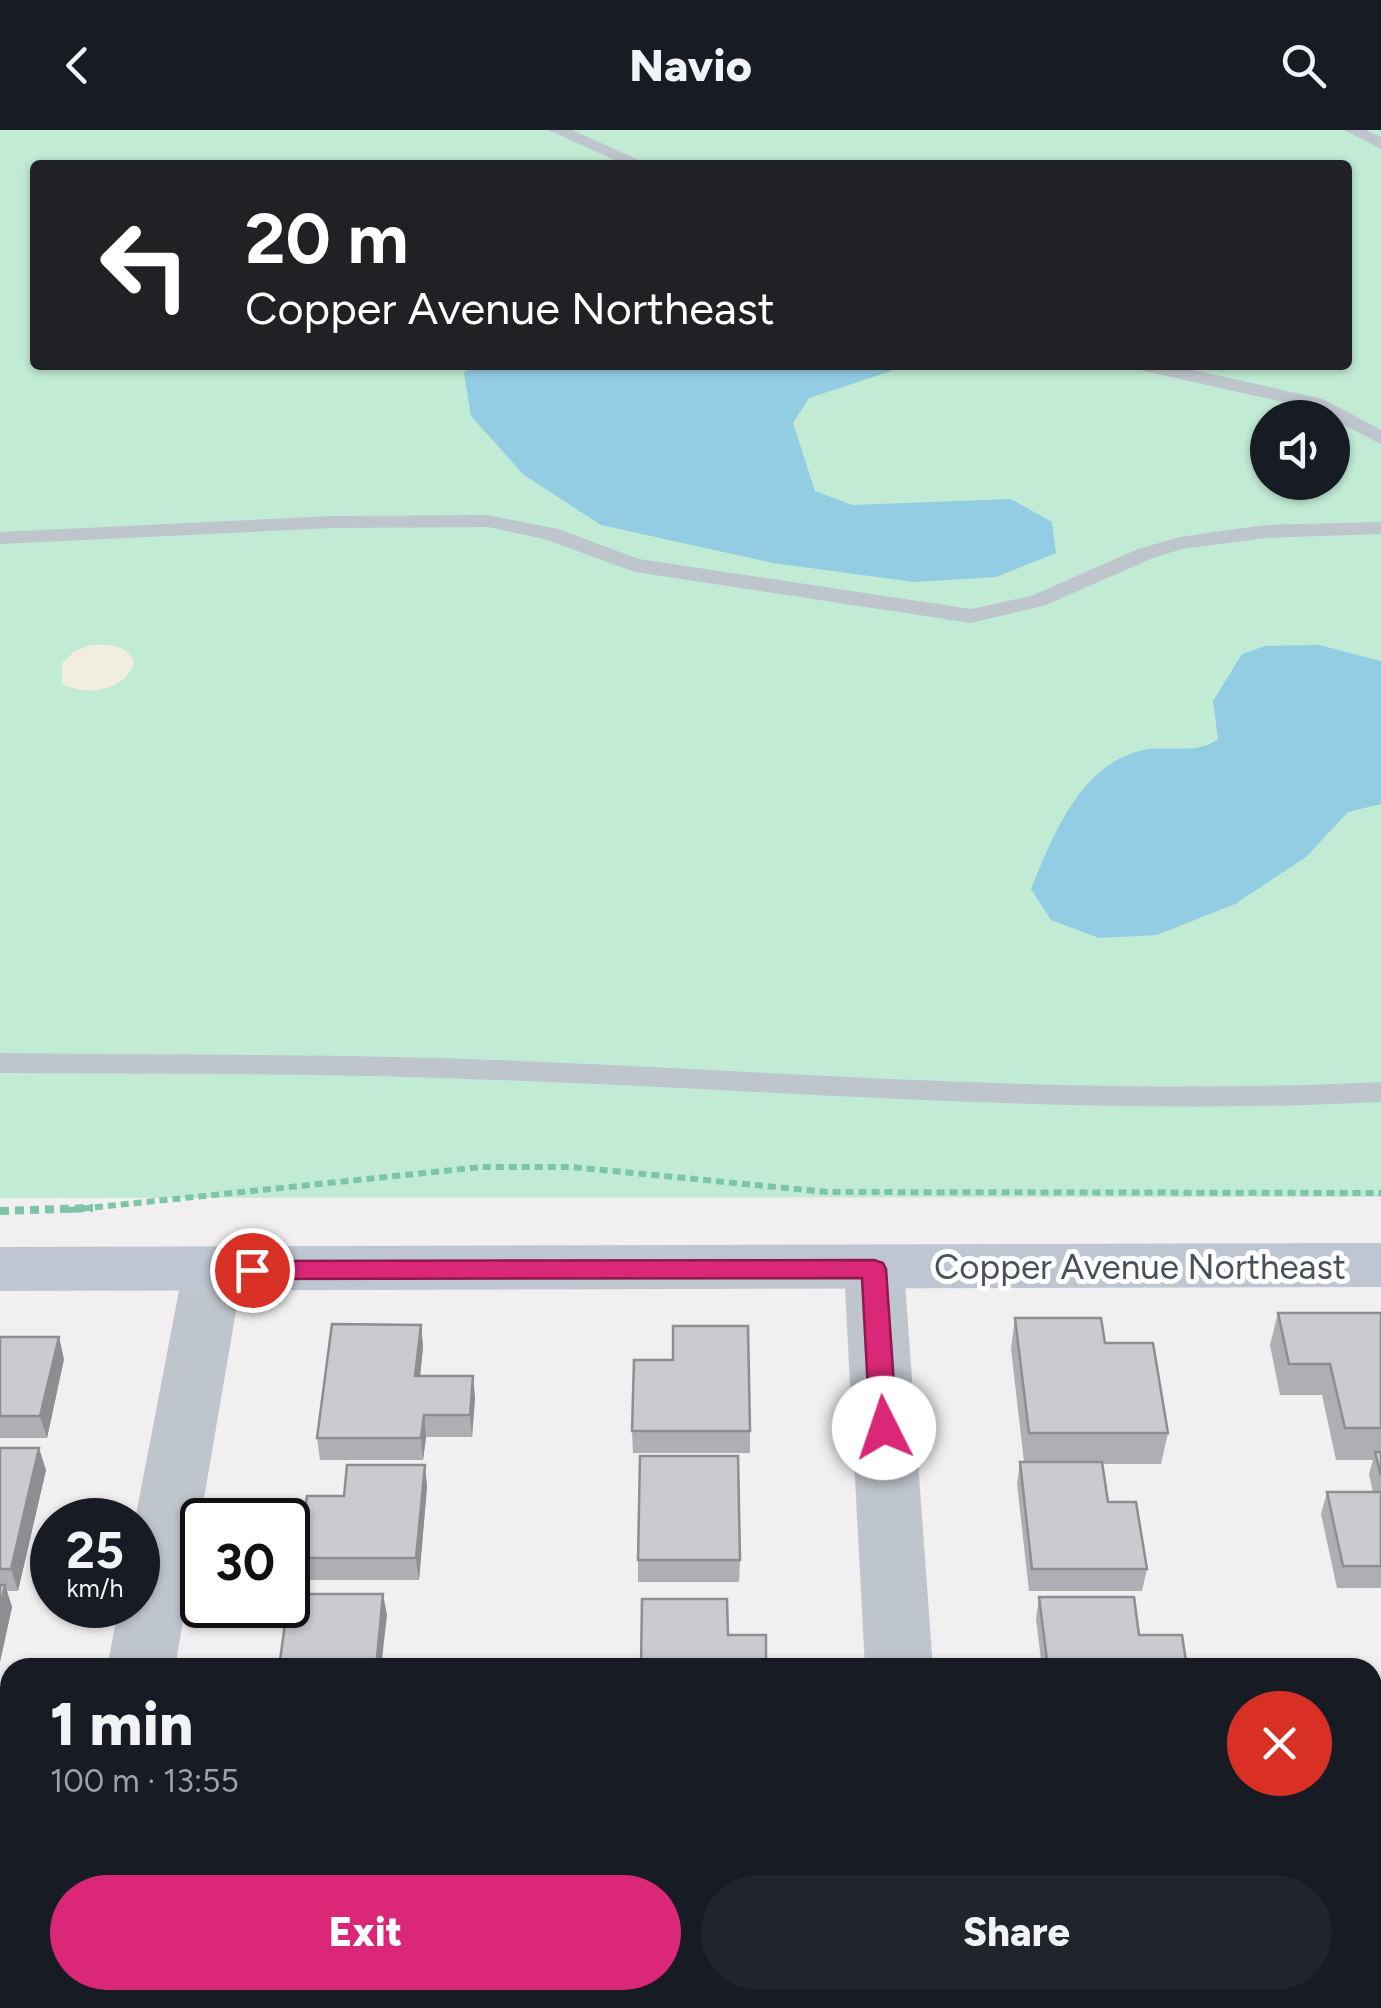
<!DOCTYPE html>
<html lang="en">
<head>
<meta charset="utf-8">
<style>
  :root { --surface:#171b24; --page:#20242c; --text:#f1f3f6; --muted:#9ea1a6; --accent:#db2777 }
  body { margin:0; font-family:Figtree,sans-serif; background:var(--page); color:var(--text); height:100vh; display:flex; flex-direction:column; font-size:38px; white-space:nowrap }
  * { box-sizing:border-box; margin:0 }
  p { font-size:32px; color:var(--muted) }
  .icon { flex:none; width:55px; height:55px; fill:none; stroke:currentColor; stroke-width:2; stroke-linecap:round; stroke-linejoin:round }
  .map { position:relative; flex:1; overflow:hidden }
  .details { position:absolute; left:0px; top:1528px; width:1382px; height:352px; display:flex; flex-direction:column; background:var(--surface); border-radius:30px 30px 0 0; box-shadow:0 2px 8px #0004 }
  .details>* { flex:none }
  .top-card { position:absolute; left:30px; top:30px; width:1322px; height:210px; border-radius:10px; box-shadow:0 2px 8px #0004; background:#202124; color:#fff; overflow:hidden }
  .buttons { position:absolute; left:1250px; top:270px; display:grid; gap:20px }
  .buttons a { display:grid; place-items:center; width:100px; height:100px; border-radius:50%; background:var(--surface); box-shadow:0 2px 8px #0004; font-size:50px }
  .speed { position:absolute; left:30px; top:1368px; display:flex; gap:20px; font-size:50px; font-weight:700; text-align:center }
  .speed>* { display:grid; place-content:center; width:130px; height:130px; border-radius:50%; background:var(--surface); box-shadow:0 2px 8px #0004; line-height:1 }
  .speed small { font-size:25px; font-weight:400 }
  .speed .limit { border:5px solid #111; border-radius:15px; background:#fff; color:#111 }
  .pin { position:absolute; display:grid; place-items:center; width:85px; height:85px; color:#fff; margin:-42px; border:5px solid #fff; border-radius:50%; box-shadow:0 2px 10px #0007 }
  .me { position:absolute; width:110px; margin:-55px; rotate:356deg; stroke-linejoin:round; filter:drop-shadow(0 0 8px #0008) }
  .turn { display:flex; align-items:center; gap:35px; height:210px; padding:0 50px; font-size:45px }
  .turn .icon { width:130px; height:130px; stroke-width:2.5 }
  .turn b { display:block; font-size:70px; line-height:85px }
  .round { display:grid; place-items:center; flex:none; width:105px; height:105px; border-radius:52px; background:var(--page) }
  .overview { display:flex; align-items:center; justify-content:space-between; height:170px; padding:0 50px }
  h1 { font-size:60px; font-weight:800; line-height:75px }
  .action { display:flex; gap:20px; margin-top:auto; padding:20px 50px }
  .action a { flex:1; height:115px; border-radius:60px; background:var(--accent); color:#fff; font-size:40px; font-weight:800; line-height:115px; text-align:center }
  .action a+a { background:var(--page); color:var(--text) }
  header { display:flex; justify-content:space-between; align-items:center; height:130px; padding:0 50px; background:var(--surface); font-size:45px; font-weight:800 }
  .map>svg:first-child { display:block }
  .green { fill:#c1ebd4; fill-rule:evenodd }
  .sand { fill:#f1ede1 }
  .water { fill:#92cde3 }
  .lines { fill:none; stroke-linecap:round; stroke-linejoin:round }
  .path-far1 { stroke:#7cc5a6; stroke-width:6; stroke-dasharray:8 5; stroke-linecap:butt }
  .path { stroke:#7cc5a6; stroke-width:8; stroke-dasharray:9 6; stroke-linecap:butt }
  .lane { fill:#bec5cc; fill-rule:evenodd }
  .street { fill:#bec5cc; fill-rule:evenodd }
  .secondary { fill:#bec6d1; fill-rule:evenodd }
  .wall { fill:#adafb4 }
  .shaded-wall { fill:#8d8e92 }
  .building { fill:#c9cbd1; stroke:#8d8e92; stroke-width:2.5 }
  .route { fill:#db2777; stroke:#8e194d; stroke-width:2.5 }
  .labels { text-anchor:middle; stroke-width:10; stroke-linejoin:round; paint-order:stroke }
  .street-label { font-size:35px; fill:#48515a; stroke:#fff }
</style>
</head>
<body>
<header><svg class="icon" aria-label="back" viewBox="0 0 24 24"><path d="M15 5l-7 7 7 7"/></svg>Navio<svg class="icon" aria-label="search" viewBox="0 0 24 24"><circle cx="10" cy="10" r="6"/><path d="M15 15l6 6"/></svg></header>
<div class="map">
<svg width="1381" height="1878" viewBox="0 0 1381 1878">
  <rect width="100%" height="100%" fill="#f1efef"/>
  <path class="green" d="M0,0H1381V1067L0,1068ZM35,35H1348V235H35ZM1268,288H1332V352H1268Z"/>
  <path class="sand" d="M91,515C108,514 128,514 134,533C124,561 88,567 62,554V533L75,521Z"/>
  <path class="water" d="M471,235H891V241L809,268L793,293L815,361L852,375L1011,369L1052,392L1056,423L996,447L914,452L773,433L601,395L524,345L471,286L464,243Z
    M1319,515L1381,531V674L1348,682L1306,727L1235,774L1157,805L1099,808L1051,790L1031,759C1053,706 1079,635 1143,620C1168,615 1198,625 1218,609L1213,571L1242,524L1265,516Z"/>
  <g class="lines">
    <path class="path-far1" d="M69,1080L482,1037H572L827,1062L1381,1063"/>
    <path class="path" d="M0,1081L93,1078"/>
    <path class="lane" d="M548,0H572L650,35H626Z
      M1344,0H1366L1381,7V19Z
      M1134,235H1171L1323,269L1381,300V314L1310,278L1144,241Z
      M488,385L558,399L639,429L971,479L1031,466L1138,419L1180,407L1265,395L1381,392V404L1265,408L1182,419L1153,428L1046,475L971,493L635,442L544,409L488,397L334,398L0,414V402L334,386Z
      M0,923C146,925 292,924 438,928C752,938 1067,968 1381,952V972C1067,988 751,957 438,948C292,943 146,944 0,943Z"/>
    <path class="street" d="M874,1117L895,1123L904,1139L933,1538H865L844,1139L853,1123Z
      M213,1118L234,1124L243,1140L175,1538H107L119,1475H138L135,1390L183,1140L192,1124Z
      M64,1870H140V1878H64Z
      M913,1870H989L991,1878H915Z"/>
    <path class="secondary" d="M1381,1113V1157L0,1161V1117Z"/>
  </g>
  <path class="wall" d="M1278,1183H1381V1458H1337L1321,1384L1327,1362H1373L1369,1344L1373,1330H1336L1322,1265H1280L1270,1215Z
    M1015,1188L1105,1213L1168,1303L1161,1334H1103L1108,1372L1147,1439L1142,1461H1029L1017,1354L1020,1332H1024L1011,1219Z
    M421,1195L423,1217L420,1246H473L475,1268L472,1307H426L423,1330H320L317,1308Z
    M0,1207L64,1229L47,1308H0Z
    M632,1301H750V1323H633Z
    M0,1318L46,1340L18,1461H7L12,1477L0,1532Z
    M425,1335L427,1357L419,1450H302L298,1428L344,1366Z
    M638,1430H740L739,1452H638Z
    M1039,1467L1139,1505L1187,1538H1042L1036,1489Z
    M253,1870H403L373,1873Z
    M1102,1870H1277L1280,1878H1104Z"/>
  <path class="shaded-wall" d="M421,1195L423,1217L418,1268L415,1246Z
    M59,1207L64,1229L47,1308L40,1286Z
    M473,1246L475,1268L472,1307L470,1285Z
    M424,1285L426,1307L423,1330L421,1308Z
    M39,1318L46,1340L18,1461L11,1439Z
    M425,1335L427,1357L419,1450L416,1428Z
    M5,1455L12,1477L0,1532V1479Z
    M383,1464L387,1485L381,1538H376Z"/>
  <path class="building" d="M1278,1183H1381V1298H1345L1330,1234H1289Z
    M1015,1188H1101L1105,1213H1153L1168,1303H1029Z
    M332,1194L421,1195L415,1246H473L470,1285H424L421,1308H317Z
    M673,1196H748L750,1301H632L634,1230H673Z
    M0,1207H59L40,1286H0Z
    M0,1318H39L11,1439H0Z
    M1375,1322H1381V1346Z
    M640,1326H738L740,1430H638Z
    M1020,1332H1102L1108,1372H1136L1147,1439H1032Z
    M347,1335H425L416,1428H298L307,1366H344Z
    M1327,1362H1381V1436H1343Z
    M0,1455H5L0,1479Z
    M289,1464H383L376,1538H279Z
    M1039,1467H1134L1139,1505H1182L1187,1538H1048Z
    M642,1469H727L728,1505H766V1538H641Z
    M253,1870H370L371,1878H253Z
    M600,1870H787L788,1878H601Z
    M1116,1870H1277L1280,1878H1119Z"/>
  <path class="route" d="M874,1130L883,1133L886,1139L897,1298L893,1305L884,1308L874,1305L870,1298L862,1148L252,1149L243,1146L240,1140L243,1133L252,1131Z"/>
  <g class="labels">
    <g class="street-label">
      <text x="1140" y="1149">Copper Avenue Northeast</text>
    </g>
  </g>
</svg>
<div class="buttons">
<a><svg class="icon" aria-label="sound" viewBox="0 0 24 24"><path d="M4 9h4l5-4v14l-5-4H4zM17 9q2 3 0 6"/></svg></a>
</div>
<div class="speed"><div>25<small>km/h</small></div><div class="limit">30</div></div>
<div class="pin" style="left:252px;top:1140px;background:#d93025"><svg class="icon" aria-label="arrive" viewBox="0 0 24 24"><path d="M6 21V4h12l-3 4 3 4H6"/></svg></div>
<svg class="me" style="left:884px;top:1298px" viewBox="-20 -20 40 40"><circle r="19" fill="#fff"/><path d="M0-13L10 11 0 6-10 11z" fill="#db2777"/></svg>
<div class="top-card">
<div class="turn"><svg class="icon" aria-label="left" viewBox="0 0 24 24"><path d="M17 20v-9H6M10 6l-5 5 5 5"/></svg><div><b>20 m</b>Copper Avenue Northeast</div></div>
</div>
<section class="details">
<div class="overview"><div><h1>1 min</h1><p>100 m · 13:55</p></div><a class="round" style="background:#d93025;color:#fff"><svg class="icon" aria-label="close" viewBox="0 0 24 24"><path d="M6 6l12 12M18 6L6 18"/></svg></a></div>
<div class="action"><a>Exit</a><a>Share</a></div>
</section>
</div>
</body>
</html>
